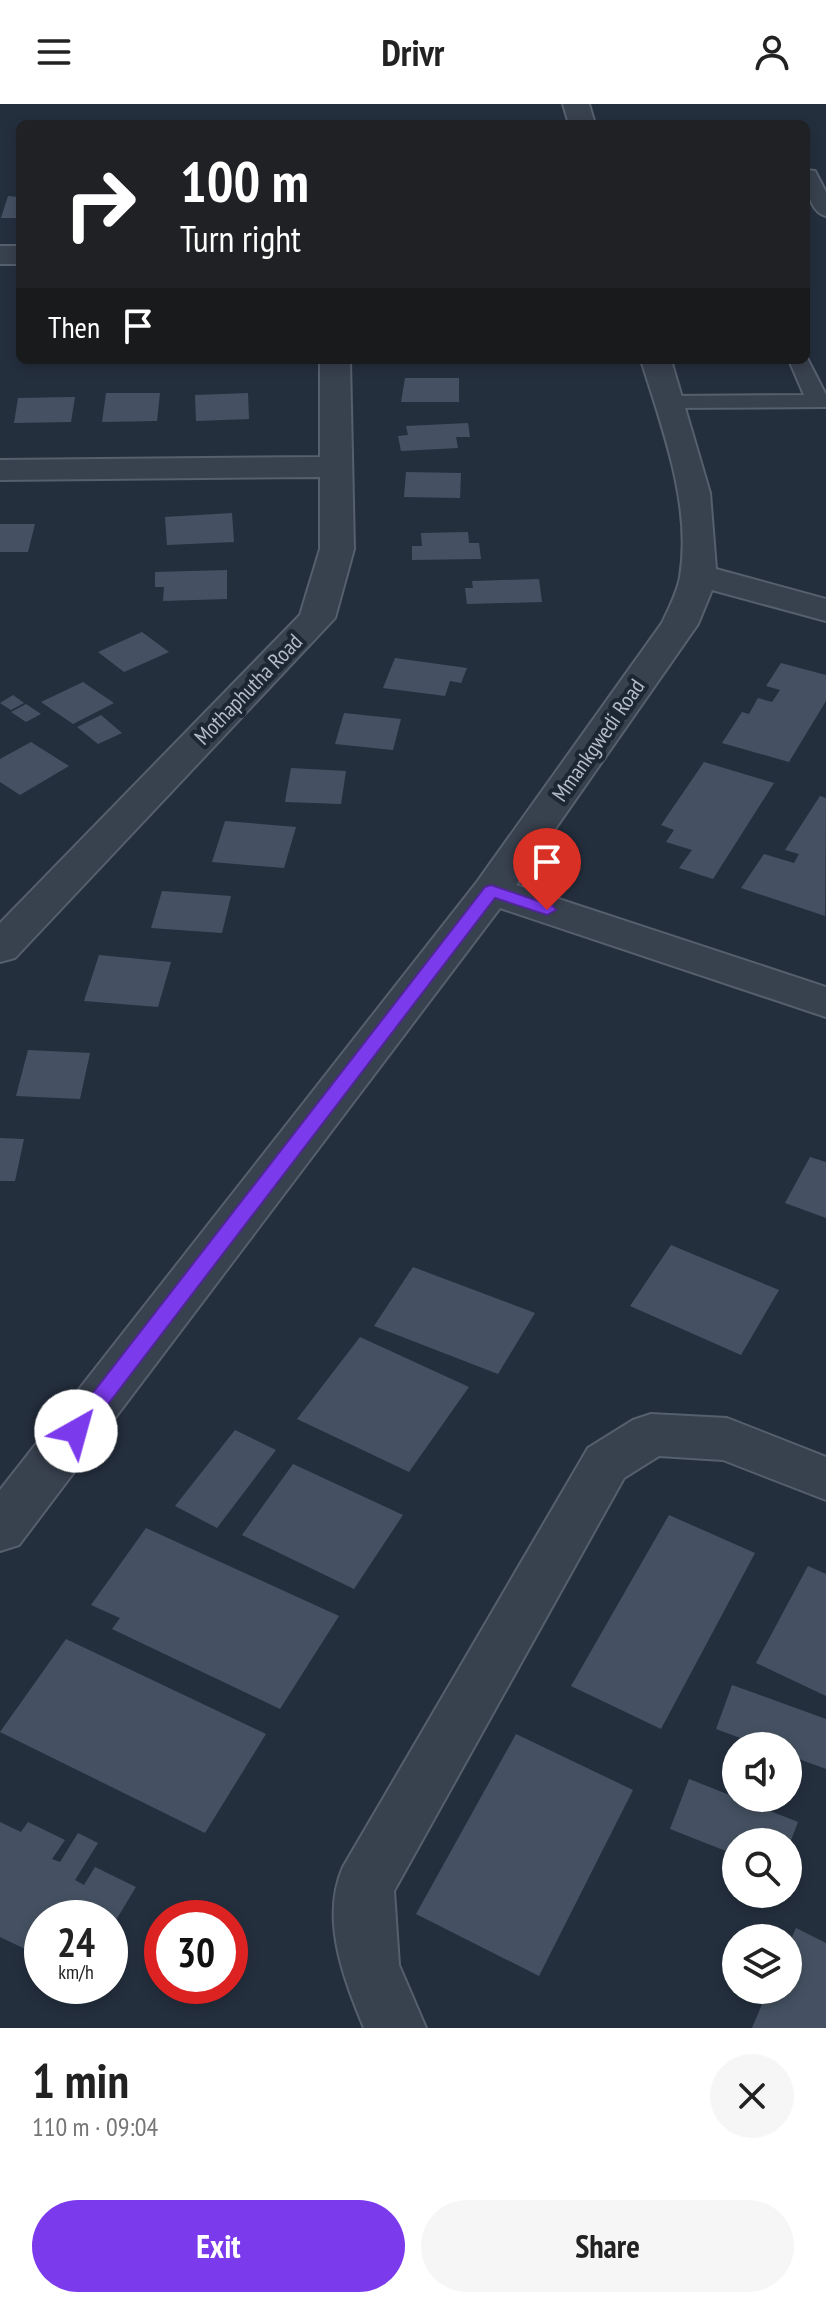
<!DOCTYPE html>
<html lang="en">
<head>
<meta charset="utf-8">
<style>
  :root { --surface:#fff; --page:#f6f6f6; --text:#222; --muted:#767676; --accent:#7c3aed }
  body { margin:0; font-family:"PT Sans Narrow",sans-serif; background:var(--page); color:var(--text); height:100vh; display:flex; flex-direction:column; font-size:30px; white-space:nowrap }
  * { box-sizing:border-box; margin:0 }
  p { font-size:26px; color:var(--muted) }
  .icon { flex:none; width:44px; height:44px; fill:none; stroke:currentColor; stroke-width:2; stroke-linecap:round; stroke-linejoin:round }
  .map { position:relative; height:1924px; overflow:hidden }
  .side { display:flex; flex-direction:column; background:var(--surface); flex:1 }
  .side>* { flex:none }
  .guide { position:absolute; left:16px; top:16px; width:794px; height:244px; border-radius:12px; box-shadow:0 4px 12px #0003; background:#202124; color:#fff; overflow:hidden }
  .buttons { position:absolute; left:722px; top:1628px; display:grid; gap:16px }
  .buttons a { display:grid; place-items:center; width:80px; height:80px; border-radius:50%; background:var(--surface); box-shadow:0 4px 12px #0003; font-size:40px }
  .speed { position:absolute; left:24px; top:1796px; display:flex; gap:16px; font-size:40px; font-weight:700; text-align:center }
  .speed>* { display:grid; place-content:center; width:104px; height:104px; border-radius:50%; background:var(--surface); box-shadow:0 4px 12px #0003; line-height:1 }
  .speed small { font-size:20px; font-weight:400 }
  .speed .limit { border:12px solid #d22; background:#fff; color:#111 }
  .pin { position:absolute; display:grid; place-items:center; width:68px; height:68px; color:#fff; margin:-82px -34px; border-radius:50% 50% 50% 0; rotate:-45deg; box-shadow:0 0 8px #0007 }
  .pin .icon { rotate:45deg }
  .me { position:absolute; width:88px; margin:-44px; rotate:38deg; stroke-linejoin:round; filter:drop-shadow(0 0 6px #0008) }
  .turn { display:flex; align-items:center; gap:28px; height:168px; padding:0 32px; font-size:36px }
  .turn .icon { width:104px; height:104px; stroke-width:2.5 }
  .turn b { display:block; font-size:56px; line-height:68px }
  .then { display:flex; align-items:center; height:76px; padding:0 32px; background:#0003; gap:16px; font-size:30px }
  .round { display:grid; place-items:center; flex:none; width:84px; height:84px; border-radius:42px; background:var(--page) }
  .headline { display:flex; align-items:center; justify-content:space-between; height:136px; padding:0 32px }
  h1 { font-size:48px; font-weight:800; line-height:60px }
  .action { display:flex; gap:16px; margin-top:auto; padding:16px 32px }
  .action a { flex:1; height:92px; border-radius:48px; background:var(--accent); color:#fff; font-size:32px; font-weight:800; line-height:92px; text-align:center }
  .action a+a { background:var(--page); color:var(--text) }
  header { display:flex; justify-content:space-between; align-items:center; height:104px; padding:0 32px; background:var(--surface); font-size:36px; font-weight:800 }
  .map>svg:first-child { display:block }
  .building { fill:#455162 }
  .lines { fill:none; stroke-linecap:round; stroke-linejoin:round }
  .lane-casing { stroke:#565f6c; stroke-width:4 }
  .street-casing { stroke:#565f6c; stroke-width:4 }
  .lane { fill:#38414e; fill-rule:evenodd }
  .street { fill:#38414e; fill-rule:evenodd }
  .route { fill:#7c3aed; stroke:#51269a; stroke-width:2 }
  .labels { text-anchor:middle; stroke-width:8; stroke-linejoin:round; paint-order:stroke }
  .street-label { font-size:22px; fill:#b4bcc9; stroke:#1d2633 }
</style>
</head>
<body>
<header><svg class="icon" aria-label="menu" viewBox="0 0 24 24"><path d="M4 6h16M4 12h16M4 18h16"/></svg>Drivr<svg class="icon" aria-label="person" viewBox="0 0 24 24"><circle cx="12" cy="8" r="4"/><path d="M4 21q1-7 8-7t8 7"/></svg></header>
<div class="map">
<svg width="826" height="1924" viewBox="0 0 826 1924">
  <rect width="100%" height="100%" fill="#242f3e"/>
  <path class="building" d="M8,92L20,93V114H1Z
    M405,274H459V298H401Z
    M106,289H160L157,317L102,318Z
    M248,289L249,315L196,317L195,291Z
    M75,293L71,318L14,319L18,294Z
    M468,319L470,333H456L458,344L401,347L398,332L408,331L406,322Z
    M406,368L461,369L460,394L404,393Z
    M232,409L234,438L167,441L165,413Z
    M0,420H35L28,448H0Z
    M468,428L469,439H479L481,455L412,456V442H422L421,429Z
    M227,466V495L163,497L164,483H155V468Z
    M539,475L542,498L467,500L465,484H473L472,477Z
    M142,528L169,548L124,568L98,548Z
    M395,554L467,564L461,579L450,577L445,592L383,584Z
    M781,559L826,571V597L789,658L722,639L742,608L749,610L758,594L772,598L780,586L766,582Z
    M83,578L114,599L73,620L41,598Z
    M13,591L24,599L11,606L0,599Z
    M26,600L41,610L26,618L11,608Z
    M344,609L401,615L393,646L335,640Z
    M101,611L122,629L98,640L77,623Z
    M31,638L69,662L20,691L0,678V655Z
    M704,658L774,679L713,775L679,764L692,746L666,738L674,726L661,721Z
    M291,664L346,667L341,700L285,698Z
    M820,692L826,694L825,812L741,784L764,750L794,759L799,750L785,746Z
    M225,717L296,723L284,764L212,758Z
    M162,787L231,792L222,829L151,824Z
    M99,851L171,858L158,903L84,897Z
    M28,946L90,949L80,995L16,992Z
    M0,1034L24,1035L15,1077H0Z
    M810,1053L826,1058V1114L785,1099Z
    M671,1141L779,1186L741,1251L630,1202Z
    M413,1163L535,1209L498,1270L374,1222Z
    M360,1233L469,1283L409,1368L297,1315Z
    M235,1326L276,1346L217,1424L175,1402Z
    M293,1360L403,1411L354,1485L242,1431Z
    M669,1411L755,1449L661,1625L571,1582Z
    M146,1424L339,1512L280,1605L112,1525L120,1514L91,1501Z
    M808,1462L826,1470V1592L756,1559Z
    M66,1535L266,1630L205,1729L0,1628Z
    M732,1581L826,1615V1665L788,1651V1642H762L716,1625Z
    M516,1630L633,1686L539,1872L416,1810Z
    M689,1675L798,1718L788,1744V1738H736V1751L670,1725Z
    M0,1718L21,1728L28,1718L65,1736L52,1755L60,1758L78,1729L98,1739L75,1776L84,1781L95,1763L136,1783L110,1826V1814H42V1853L0,1833Z
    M796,1824L826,1839V1924H752L768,1886H788V1842Z"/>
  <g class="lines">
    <g class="lane-casing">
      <path id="lane" d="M806,66L815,67L826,88V112C809,108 806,81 806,66Z
        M806,252L826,291V303L670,304L660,298L670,292L804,291L789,256H806Z"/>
    </g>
    <g class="street-casing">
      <path id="street" d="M563,0H589L595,20H569Z
        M0,142H20V160H0Z
        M320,256H350L354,445L335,514L15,854L0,858V819L300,511L320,445V373L0,376V356L320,353Z
        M641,256H671L710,389L716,465L826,495V517L712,486L698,520L516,781L826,883V913L500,804L19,1441L0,1447V1386L477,778L662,519C669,504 677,489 680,473C692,402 662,323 641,256Z
        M651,1310L727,1314L826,1353V1396L723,1356L659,1352L624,1374L394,1787L399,1861L426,1924H364C344,1875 320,1815 343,1763L588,1344L633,1316Z"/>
    </g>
    <use href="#lane" class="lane"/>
    <use href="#street" class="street"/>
  </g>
  <path class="route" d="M491,781L553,802L556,806L547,811L495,794L83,1333L76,1336L68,1333L65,1327L68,1321L485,783Z"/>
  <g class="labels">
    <g class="street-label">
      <text transform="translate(248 585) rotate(-46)" y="8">Mothaphutha Road</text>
      <text transform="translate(598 636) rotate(-55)" y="8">Mmankgwedi Road</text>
    </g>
  </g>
</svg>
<div class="buttons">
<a><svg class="icon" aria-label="sound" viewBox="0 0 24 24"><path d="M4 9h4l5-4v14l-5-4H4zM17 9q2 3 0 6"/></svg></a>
<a><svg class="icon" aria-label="search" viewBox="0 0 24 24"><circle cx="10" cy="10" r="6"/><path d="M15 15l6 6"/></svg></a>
<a><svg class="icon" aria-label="layers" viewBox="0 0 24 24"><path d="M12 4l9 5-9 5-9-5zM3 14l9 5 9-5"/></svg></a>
</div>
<div class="speed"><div>24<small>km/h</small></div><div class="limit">30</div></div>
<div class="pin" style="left:547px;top:806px;background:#d93025"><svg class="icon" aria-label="arrive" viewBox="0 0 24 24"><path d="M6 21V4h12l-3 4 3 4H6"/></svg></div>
<svg class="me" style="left:76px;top:1327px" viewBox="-20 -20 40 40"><circle r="19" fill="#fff"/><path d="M0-13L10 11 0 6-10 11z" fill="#7c3aed"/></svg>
<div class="guide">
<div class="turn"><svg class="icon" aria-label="right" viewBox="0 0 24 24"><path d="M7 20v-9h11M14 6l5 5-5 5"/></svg><div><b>100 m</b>Turn right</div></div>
<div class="then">Then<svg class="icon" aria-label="arrive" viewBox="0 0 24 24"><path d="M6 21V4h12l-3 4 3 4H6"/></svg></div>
</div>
</div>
<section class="side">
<div class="headline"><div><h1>1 min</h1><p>110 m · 09:04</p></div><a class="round"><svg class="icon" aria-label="close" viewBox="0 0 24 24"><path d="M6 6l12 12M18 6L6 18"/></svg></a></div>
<div class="action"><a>Exit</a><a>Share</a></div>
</section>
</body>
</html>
